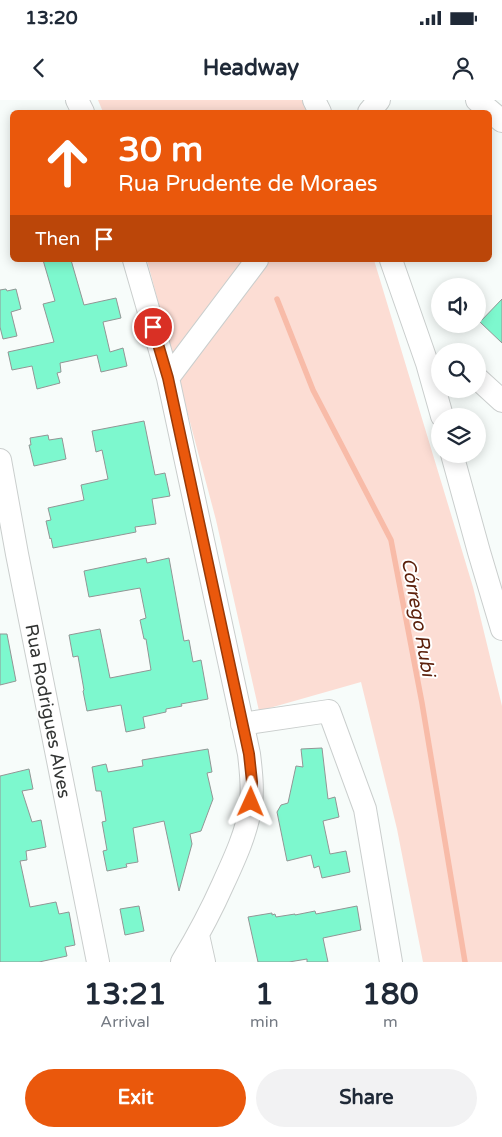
<!DOCTYPE html>
<html lang="en">
<head>
<meta charset="utf-8">
<style>
  :root { --surface:#fff; --page:#f2f2f3; --text:#1f2937; --muted:#747a83; --accent:#ea580c }
  body { margin:0; font-family:"Varela Round",sans-serif; background:var(--page); color:var(--text); height:100vh; display:flex; flex-direction:column; font-size:19px; white-space:nowrap }
  * { box-sizing:border-box; margin:0 }
  p { font-size:16px; color:var(--muted) }
  .icon { flex:none; width:28px; height:28px; fill:none; stroke:currentColor; stroke-width:2; stroke-linecap:round; stroke-linejoin:round }
  .map { position:relative; height:862px; overflow:hidden }
  .drawer { display:flex; flex-direction:column; background:var(--surface); flex:1 }
  .drawer>* { flex:none }
  .banner { position:absolute; left:10px; top:10px; width:482px; height:152px; border-radius:8px; box-shadow:0 2px 12px #0003; background:#ea580c; color:#fff; overflow:hidden }
  .buttons { position:absolute; left:431px; top:178px; display:grid; gap:10px }
  .buttons a { display:grid; place-items:center; width:55px; height:55px; border-radius:50%; background:var(--surface); box-shadow:0 2px 12px #0003; font-size:25px }
  .pin { position:absolute; display:grid; place-items:center; width:42px; height:42px; color:#fff; margin:-21px; border:2px solid #fff; border-radius:50%; box-shadow:0 1px 5px #0007 }
  .me { position:absolute; width:55px; margin:-28px; rotate:1deg; stroke-linejoin:round; filter:drop-shadow(0 0 4px #0008) }
  .turn { display:flex; align-items:center; gap:18px; height:105px; padding:0 25px; font-size:22px }
  .turn .icon { width:65px; height:65px; stroke-width:2.5 }
  .turn b { display:block; font-size:35px; line-height:42px }
  .then { display:flex; align-items:center; height:48px; padding:0 25px; background:#0003; gap:10px; font-size:19px }
  .eta { display:flex; justify-content:space-evenly; align-items:center; height:85px; text-align:center }
  .eta b { font-size:30px; font-weight:700; line-height:35px }
  .button { display:flex; gap:10px; margin-top:auto; padding:10px 25px }
  .button a { flex:1; height:58px; border-radius:30px; background:var(--accent); color:#fff; font-size:20px; font-weight:700; line-height:58px; text-align:center }
  .button a+a { background:var(--page); color:var(--text) }
  .status { display:flex; justify-content:space-between; align-items:center; height:35px; padding:0 25px; background:var(--surface); direction:ltr }
  .status svg { height:14px; fill:currentColor }
  header { display:flex; justify-content:space-between; align-items:center; height:65px; padding:0 25px; background:var(--surface); font-size:22px; font-weight:700 }
  .map>svg:first-child { display:block }
  .green { fill:#fcddd4 }
  .lines { fill:none; stroke-linecap:round; stroke-linejoin:round }
  .stream { stroke:#f8bba8; stroke-width:5.5 }
  .building { fill:#7df8ce; stroke:#929695 }
  .street-casing { stroke:#cacecd; stroke-width:24 }
  .street { stroke:#fff; stroke-width:22 }
  .route-casing { stroke:#983908; stroke-width:12 }
  .route { stroke:#ea580c; stroke-width:9 }
  .labels { text-anchor:middle; stroke-width:4; stroke-linejoin:round; paint-order:stroke }
  .street-label { font-size:18px; fill:#323433; stroke:#fff }
  .water-label { font-size:19px; font-style:italic; fill:#5d210c; stroke:#fff }
</style>
</head>
<body>
<div class="status"><b>13:20</b><svg viewBox="0 0 49 12"><path d="M0 12V9h3v3zM5 12V6h3v6zM10 12V3h3v9zM15 12V0h3v12zM26 1h20v11H26zM47 4h2v5h-2z"/></svg></div>
<header><svg class="icon" aria-label="back" viewBox="0 0 24 24"><path d="M15 5l-7 7 7 7"/></svg>Headway<svg class="icon" aria-label="person" viewBox="0 0 24 24"><circle cx="12" cy="8" r="4"/><path d="M4 21q1-7 8-7t8 7"/></svg></header>
<div class="map">
<svg width="502" height="862" viewBox="0 0 502 862">
  <rect width="100%" height="100%" fill="#f7fcfa"/>
  <path class="green" d="M98,0H306L312,12H103Z
    M147,160H374L473,487L502,606V862H423L397,729L361,582L259,611L216,420Z"/>
  <g class="lines">
    <path class="stream" d="M277,199L313,290L391,440L422,603L465,862"/>
  </g>
  <path class="building" d="M43,160H71L84,205L116,198L121,218L103,222L110,252L123,248L127,266L101,272L97,255L60,263L61,272L57,273L60,283L37,289L32,266L12,270L8,252L54,242L43,204L55,201Z
    M6,189L7,191L16,189L21,209L11,212L17,236L3,239L0,227V190Z
    M502,199V243L480,222Z
    M144,321L155,375L165,373L170,396L152,399L156,424L135,427L136,432L53,448L51,438L50,439L46,421L51,420L48,408L84,400L81,385L108,379L102,350L96,352L92,331Z
    M48,335L49,340L62,338L66,359L34,366L29,345H31L30,338Z
    M146,458L147,463L169,458L184,541L189,540L193,562L201,560L208,599L181,604L182,606L166,609V612L143,617L145,628L126,632L121,605L87,611L83,591L84,590L78,556L73,557L69,535L100,529L110,578L151,570L146,539H144L140,520L146,518L140,488L89,497L84,471Z
    M0,534H7L16,581L0,585Z
    M322,648L328,699L335,697L339,717L323,721L330,754L346,751L350,772L322,778L319,766L314,768L311,755L287,761L277,712L281,705L288,703L296,666L303,667L301,649Z
    M208,649L212,672L207,673L213,699L201,731L190,734L192,744L179,791L164,721L133,728L138,762L126,764L127,767L107,771L103,751L107,750L102,722L106,721L101,691H96L92,667L106,664L108,672L143,666L142,660Z
    M29,669L33,689L22,691L32,722L41,720L46,747L26,751L27,760L20,761L30,807L56,802L59,814L69,812L75,845L65,847L67,856L39,862H0V676Z
    M139,806L144,831L125,835L120,809Z
    M357,806L361,830L323,838L328,862H307V859L289,862H258L248,817L272,813V815L275,814L276,817L295,814V815L315,811L316,814Z"/>
  <g class="lines">
    <g class="street-casing">
      <path id="street" d="M77,0L83,12
        M314,0L320,12
        M477,0L502,21
        M369,12L379,0
        M134,160L168,278L249,654C251,671 253,688 251,704C247,732 235,758 223,784C211,811 197,837 182,862
        M391,160L427,263L442,316
        M168,278L257,160
        M478,279L502,301
        M452,354L479,452L502,529
        M0,360L17,454L98,862
        M242,624L329,611L365,709L391,862
        M198,835L204,862"/>
    </g>
    <use href="#street" class="street"/>
  </g>
  <g class="lines">
    <g class="route-casing">
      <path id="route" d="M153,227L168,278L249,654L252,682L251,702"/>
    </g>
    <use href="#route" class="route"/>
  </g>
  <g class="labels">
    <g class="street-label">
      <text transform="translate(48 611) rotate(79)" y="6">Rua Rodrigues Alves</text>
    </g>
    <g class="water-label">
      <text transform="translate(419 517) rotate(80)" y="7">Córrego Rubi</text>
    </g>
  </g>
</svg>
<div class="buttons">
<a><svg class="icon" aria-label="sound" viewBox="0 0 24 24"><path d="M4 9h4l5-4v14l-5-4H4zM17 9q2 3 0 6"/></svg></a>
<a><svg class="icon" aria-label="search" viewBox="0 0 24 24"><circle cx="10" cy="10" r="6"/><path d="M15 15l6 6"/></svg></a>
<a><svg class="icon" aria-label="layers" viewBox="0 0 24 24"><path d="M12 4l9 5-9 5-9-5zM3 14l9 5 9-5"/></svg></a>
</div>
<div class="pin" style="left:153px;top:227px;background:#d93025"><svg class="icon" aria-label="arrive" viewBox="0 0 24 24"><path d="M6 21V4h12l-3 4 3 4H6"/></svg></div>
<svg class="me" style="left:251px;top:702px" viewBox="-20 -20 40 40"><path d="M0-17L14 15 0 8-14 15z" fill="#ea580c" stroke="#fff" stroke-width="4"/></svg>
<div class="banner">
<div class="turn"><svg class="icon" aria-label="ahead" viewBox="0 0 24 24"><path d="M12 20V5M6 11l6-6 6 6"/></svg><div><b>30 m</b>Rua Prudente de Moraes</div></div>
<div class="then">Then<svg class="icon" aria-label="arrive" viewBox="0 0 24 24"><path d="M6 21V4h12l-3 4 3 4H6"/></svg></div>
</div>
</div>
<section class="drawer">
<div class="eta">
<div><b>13:21</b><p>Arrival</p></div>
<div><b>1</b><p>min</p></div>
<div><b>180</b><p>m</p></div>
</div>
<div class="button"><a>Exit</a><a>Share</a></div>
</section>
</body>
</html>
